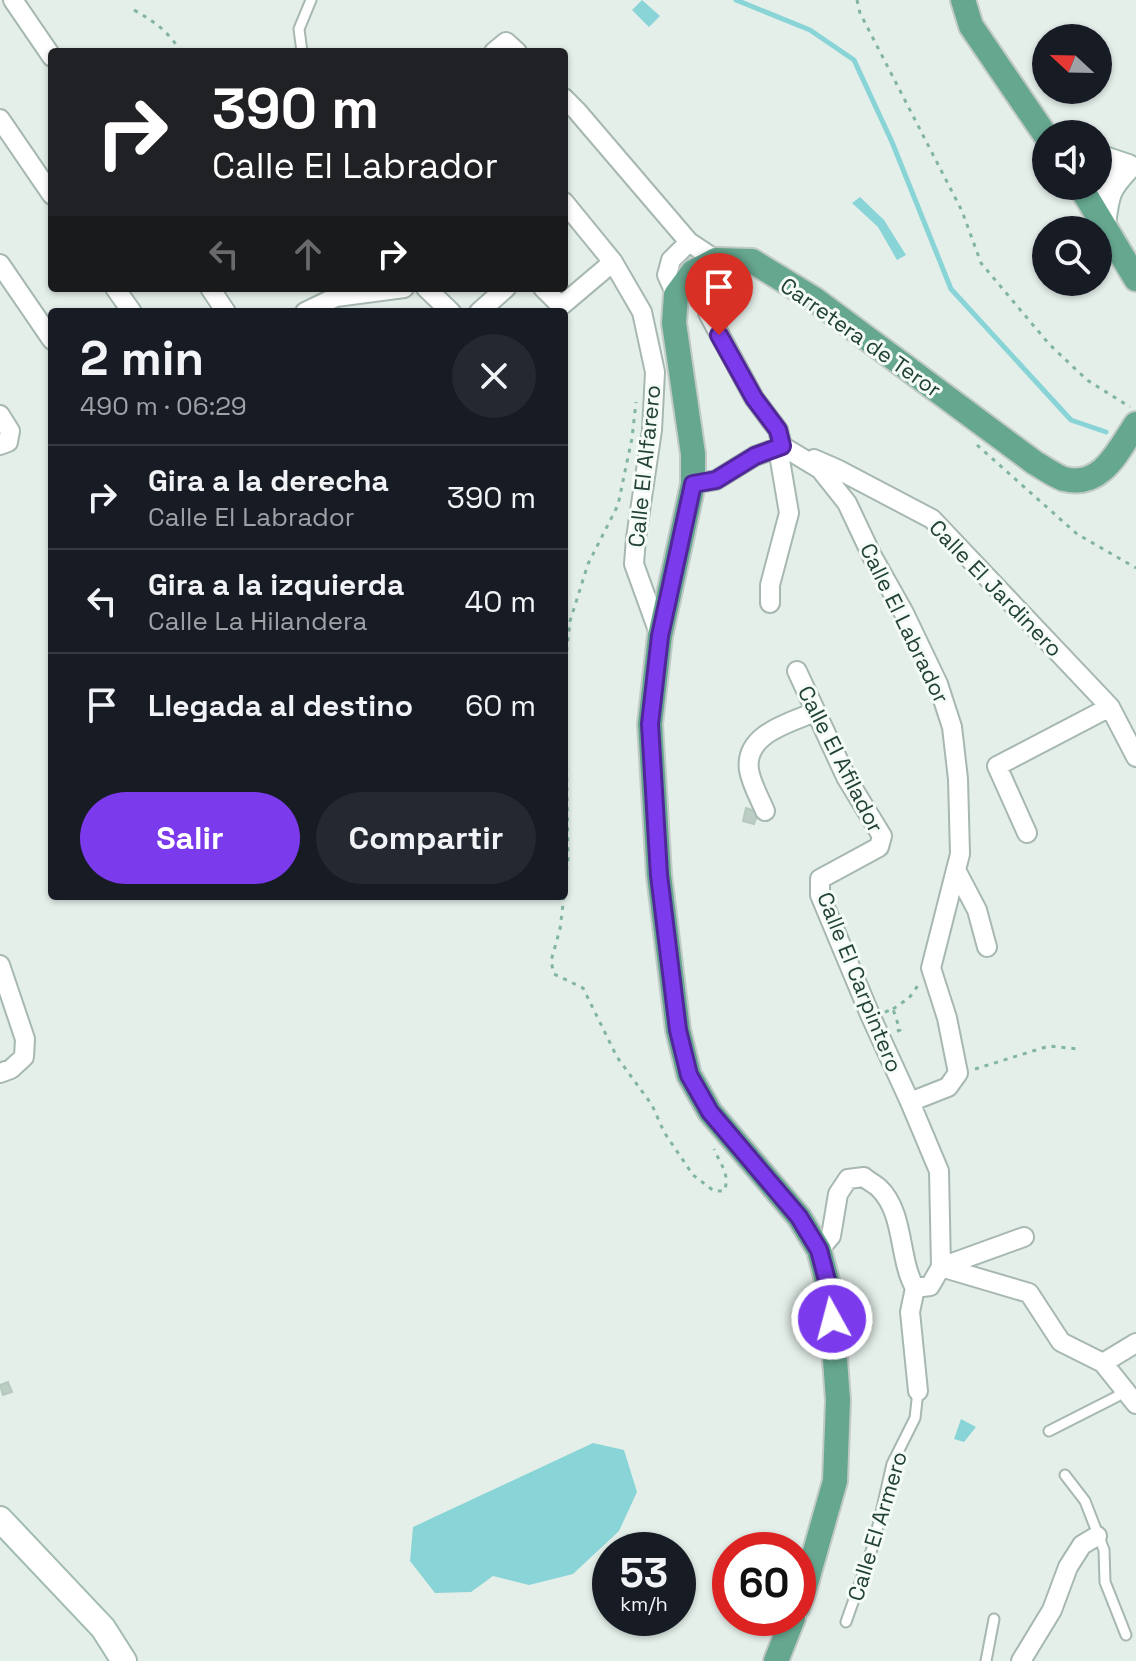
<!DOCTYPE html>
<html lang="es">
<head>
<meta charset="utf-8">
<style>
  :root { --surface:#171b24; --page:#242831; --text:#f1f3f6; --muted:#9ea1a6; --line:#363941; --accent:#7c3aed }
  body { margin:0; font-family:"Space Grotesk",sans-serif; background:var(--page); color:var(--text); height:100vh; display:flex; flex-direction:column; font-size:30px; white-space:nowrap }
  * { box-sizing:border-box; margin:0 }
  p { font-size:26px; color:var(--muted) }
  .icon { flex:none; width:44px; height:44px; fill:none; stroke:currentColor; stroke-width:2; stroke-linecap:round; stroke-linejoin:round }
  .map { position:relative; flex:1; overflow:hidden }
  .sheet { position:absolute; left:48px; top:308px; width:520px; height:592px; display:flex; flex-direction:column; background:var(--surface); border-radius:8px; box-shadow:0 2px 6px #0004 }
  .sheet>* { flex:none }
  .hud { position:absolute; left:48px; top:48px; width:520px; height:244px; border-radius:8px; box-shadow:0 2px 6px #0004; background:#202124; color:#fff; overflow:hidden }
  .needle { width:52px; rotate:292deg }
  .tools { position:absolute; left:1032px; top:24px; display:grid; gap:16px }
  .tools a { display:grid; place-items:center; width:80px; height:80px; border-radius:50%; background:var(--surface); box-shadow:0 2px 6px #0004; font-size:40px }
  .speed { position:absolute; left:592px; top:1532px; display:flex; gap:16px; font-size:40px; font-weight:700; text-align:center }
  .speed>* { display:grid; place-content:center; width:104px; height:104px; border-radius:50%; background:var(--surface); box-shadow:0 2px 6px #0004; line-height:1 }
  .speed small { font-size:20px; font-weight:400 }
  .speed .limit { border:12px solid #d22; background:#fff; color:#111 }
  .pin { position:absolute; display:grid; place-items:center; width:68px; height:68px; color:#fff; margin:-82px -34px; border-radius:50% 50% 50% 0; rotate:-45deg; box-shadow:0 0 8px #0007 }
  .pin .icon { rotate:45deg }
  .me { position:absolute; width:88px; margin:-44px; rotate:353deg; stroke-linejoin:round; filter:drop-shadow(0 0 6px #0008) }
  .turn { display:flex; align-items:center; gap:28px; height:168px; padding:0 32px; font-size:36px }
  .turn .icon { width:104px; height:104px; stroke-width:2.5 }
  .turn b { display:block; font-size:56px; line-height:68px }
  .lanes { display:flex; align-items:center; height:76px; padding:0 32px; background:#0003; justify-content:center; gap:40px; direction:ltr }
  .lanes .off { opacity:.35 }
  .round { display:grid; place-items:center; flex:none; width:84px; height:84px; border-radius:42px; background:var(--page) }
  .overview { display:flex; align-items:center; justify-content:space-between; height:136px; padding:0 32px }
  h1 { font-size:48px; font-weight:800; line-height:60px }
  .primary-button { display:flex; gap:16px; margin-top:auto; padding:16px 32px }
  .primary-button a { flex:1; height:92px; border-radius:48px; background:var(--accent); color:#fff; font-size:32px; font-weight:800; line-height:92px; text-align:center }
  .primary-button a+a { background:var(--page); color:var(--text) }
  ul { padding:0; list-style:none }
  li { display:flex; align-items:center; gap:24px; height:104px; padding:0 32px; border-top:2px solid var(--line) }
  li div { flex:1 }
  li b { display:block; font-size:30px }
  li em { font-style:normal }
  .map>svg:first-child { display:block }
  .water { fill:#89d4d7 }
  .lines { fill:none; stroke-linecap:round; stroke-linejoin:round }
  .stream { stroke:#89d4d7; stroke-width:5 }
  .building { fill:#bccdc4; stroke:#b6c9bf; stroke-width:2 }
  .lane-casing { stroke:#a6b8b0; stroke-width:13 }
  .street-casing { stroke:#a6b8b0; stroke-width:22 }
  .secondary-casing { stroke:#a2bbaf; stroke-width:28 }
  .primary-casing { stroke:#c1cac7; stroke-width:28 }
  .path { stroke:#82b59f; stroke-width:3; stroke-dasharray:4 6; stroke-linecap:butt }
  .lane { stroke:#fff; stroke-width:9 }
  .street { stroke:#fff; stroke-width:18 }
  .secondary { stroke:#fff; stroke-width:24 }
  .primary { stroke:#66a78f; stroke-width:24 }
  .route-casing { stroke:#51269a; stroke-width:20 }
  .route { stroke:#7c3aed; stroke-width:14 }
  .labels { text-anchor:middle; stroke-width:6; stroke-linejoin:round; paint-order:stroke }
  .street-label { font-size:22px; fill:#224236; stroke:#f5fbf7 }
</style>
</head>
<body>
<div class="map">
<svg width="1136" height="1661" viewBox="0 0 1136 1661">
  <rect width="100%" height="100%" fill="#e4efe9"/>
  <path class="water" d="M642,0L660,16L649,27L632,10Z
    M860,197L884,220L906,255L897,260L878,227L852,203Z
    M961,1419L976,1427L964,1442L954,1439Z
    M593,1443L624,1450L637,1492L619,1531L573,1574L529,1585L493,1576L471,1592L435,1593L410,1561L413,1527Z"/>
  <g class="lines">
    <path class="stream" d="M736,0L810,30L854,60L892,142L951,289L1071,420L1106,432"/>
  </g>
  <path class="building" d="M746,808L758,812L754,824L743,821Z
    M8,1382L12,1392L3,1395L0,1385Z"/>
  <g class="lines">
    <g class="lane-casing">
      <path id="lane" d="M302,52L299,29L311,0
        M1049,1431L1116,1397L1126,1390
        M1065,1475L1085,1501L1104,1550L1105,1582L1126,1635
        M846,1622L874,1543L892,1464L915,1418L918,1391
        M986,1661L994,1619"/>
    </g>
    <g class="street-casing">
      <path id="street" d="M13,0L52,57
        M494,52L506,42L517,52
        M564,98L577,111L689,242L716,260
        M0,119L52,195
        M564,202L613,262L642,312L655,372L652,430L636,538L634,564L660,636
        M0,264L52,340
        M115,288L132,312
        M210,288L226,312
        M426,288L451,312
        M543,288L561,306L613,262
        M676,295L667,275L671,260L689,242
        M305,312L336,297L404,288
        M479,312L506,288
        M708,313L754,398L778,430L782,446L780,460L789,513L770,585V603
        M0,415L10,431L8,442L0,445
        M782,446L820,469L847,503L872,556L904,613L938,684L952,727L958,779L960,854L931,968L947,1018L958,1073L948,1087L910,1102
        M814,459L837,469L932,519L1110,707L1136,757
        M693,484L716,480L755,456L782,446
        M797,671L846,777L882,836L879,847L820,879V895L871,1017L910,1102L939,1171L941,1267L930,1286L915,1288C898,1258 905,1213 879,1188C875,1184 868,1181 864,1177L848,1179L838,1194L831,1236L819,1250
        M765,811C760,799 751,783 749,770C744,734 789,723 815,712
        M1027,833L997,766L1110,707
        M956,870L977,910L987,947
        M0,965L25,1039L24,1057L11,1069L0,1073
        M941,1267L1029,1293L1061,1342L1103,1363L1136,1404
        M941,1267L1024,1237
        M915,1288L910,1312L918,1391
        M1103,1363L1136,1343
        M1021,1661L1052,1610L1068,1567L1082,1545L1097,1536"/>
    </g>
    <g class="secondary-casing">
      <path id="secondary" d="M1098,157L1128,167
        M1103,224C1107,194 1107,189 1128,167
        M0,1519L103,1628L124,1661"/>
    </g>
    <g class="primary-casing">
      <path id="primary" d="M963,0L971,26L1046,136
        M1080,186L1136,279
        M798,1607L803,1594L835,1481L838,1400L830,1292L819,1250L799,1217L710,1112L689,1075L678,1030L659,875L650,724L660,636L693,484V454L674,323L676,295L693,272L716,260L752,261L814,299L1035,463C1044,468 1055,476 1064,479C1102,489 1119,449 1136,424
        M776,1661L793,1618"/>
    </g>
    <path class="path" d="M857,0L860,13L962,211L981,263L1049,344L1087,380L1130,407
      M134,10C155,22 168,31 181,52
      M977,445L1077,534L1136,568
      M564,891L568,859L565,665L570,621L588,564L618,505L632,438L636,402
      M564,896L560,929L551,961L554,974L583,988L617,1057L652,1105L664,1132L693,1175L714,1191H724C731,1175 720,1164 714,1149
      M893,1009L909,998L919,984
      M885,1012L893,1009L900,1030L895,1032
      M975,1069L1049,1046L1079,1049"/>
    <use href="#lane" class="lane"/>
    <use href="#street" class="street"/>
    <use href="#secondary" class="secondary"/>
    <use href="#primary" class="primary"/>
  </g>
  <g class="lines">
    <g class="route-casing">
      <path id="route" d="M719,335L754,398L778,430L782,446L755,456L716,480L693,484L660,636L650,724L659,875L678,1030L689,1075L710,1112L799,1217L819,1250L830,1292L832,1319"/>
    </g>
    <use href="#route" class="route"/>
  </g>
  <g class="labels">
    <g class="street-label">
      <text transform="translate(861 337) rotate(35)" y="8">Carretera de Teror</text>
      <text transform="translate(644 466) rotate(-84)" y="8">Calle El Alfarero</text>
      <text transform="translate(996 588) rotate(46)" y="8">Calle El Jardinero</text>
      <text transform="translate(905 623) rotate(64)" y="8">Calle El Labrador</text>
      <text transform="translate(841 759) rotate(63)" y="8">Calle El Afilador</text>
      <text transform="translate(860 982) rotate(68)" y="8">Calle El Carpintero</text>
      <text transform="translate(877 1526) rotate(-73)" y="8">Calle El Armero</text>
    </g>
  </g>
</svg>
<div class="tools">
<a><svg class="needle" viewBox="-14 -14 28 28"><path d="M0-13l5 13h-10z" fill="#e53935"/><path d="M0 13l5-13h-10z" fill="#9ea1a6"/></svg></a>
<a><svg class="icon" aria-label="sound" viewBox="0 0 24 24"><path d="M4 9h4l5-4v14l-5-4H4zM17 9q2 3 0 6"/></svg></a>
<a><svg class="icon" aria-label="search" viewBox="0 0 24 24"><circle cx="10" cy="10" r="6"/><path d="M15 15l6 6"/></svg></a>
</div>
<div class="speed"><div>53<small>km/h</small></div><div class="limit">60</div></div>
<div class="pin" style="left:719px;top:335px;background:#d93025"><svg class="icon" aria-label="arrive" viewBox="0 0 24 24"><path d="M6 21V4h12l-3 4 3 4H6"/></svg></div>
<svg class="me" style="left:832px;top:1319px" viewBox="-20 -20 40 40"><circle r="17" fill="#7c3aed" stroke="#fff" stroke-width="3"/><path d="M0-11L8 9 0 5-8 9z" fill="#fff"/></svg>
<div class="hud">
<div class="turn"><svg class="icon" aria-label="right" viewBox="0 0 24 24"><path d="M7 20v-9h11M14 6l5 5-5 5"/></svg><div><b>390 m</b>Calle El Labrador</div></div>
<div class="lanes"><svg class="icon off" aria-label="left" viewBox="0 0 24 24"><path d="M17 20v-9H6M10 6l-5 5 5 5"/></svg><svg class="icon off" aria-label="ahead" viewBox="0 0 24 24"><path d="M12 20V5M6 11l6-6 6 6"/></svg><svg class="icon" aria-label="right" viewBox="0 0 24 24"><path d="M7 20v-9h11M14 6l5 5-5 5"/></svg></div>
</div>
<section class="sheet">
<div class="overview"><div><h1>2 min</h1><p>490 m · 06:29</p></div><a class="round"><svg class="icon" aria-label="close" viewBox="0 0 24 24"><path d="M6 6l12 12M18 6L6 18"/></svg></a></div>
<ul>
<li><svg class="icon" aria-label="right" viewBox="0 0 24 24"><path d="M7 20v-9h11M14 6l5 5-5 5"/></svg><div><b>Gira a la derecha</b><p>Calle El Labrador</p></div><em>390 m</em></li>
<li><svg class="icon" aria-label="left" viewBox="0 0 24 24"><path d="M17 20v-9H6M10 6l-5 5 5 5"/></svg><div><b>Gira a la izquierda</b><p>Calle La Hilandera</p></div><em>40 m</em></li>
<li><svg class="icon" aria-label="arrive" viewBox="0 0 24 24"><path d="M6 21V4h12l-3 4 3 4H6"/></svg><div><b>Llegada al destino</b></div><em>60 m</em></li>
</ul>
<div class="primary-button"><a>Salir</a><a>Compartir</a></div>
</section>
</div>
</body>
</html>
